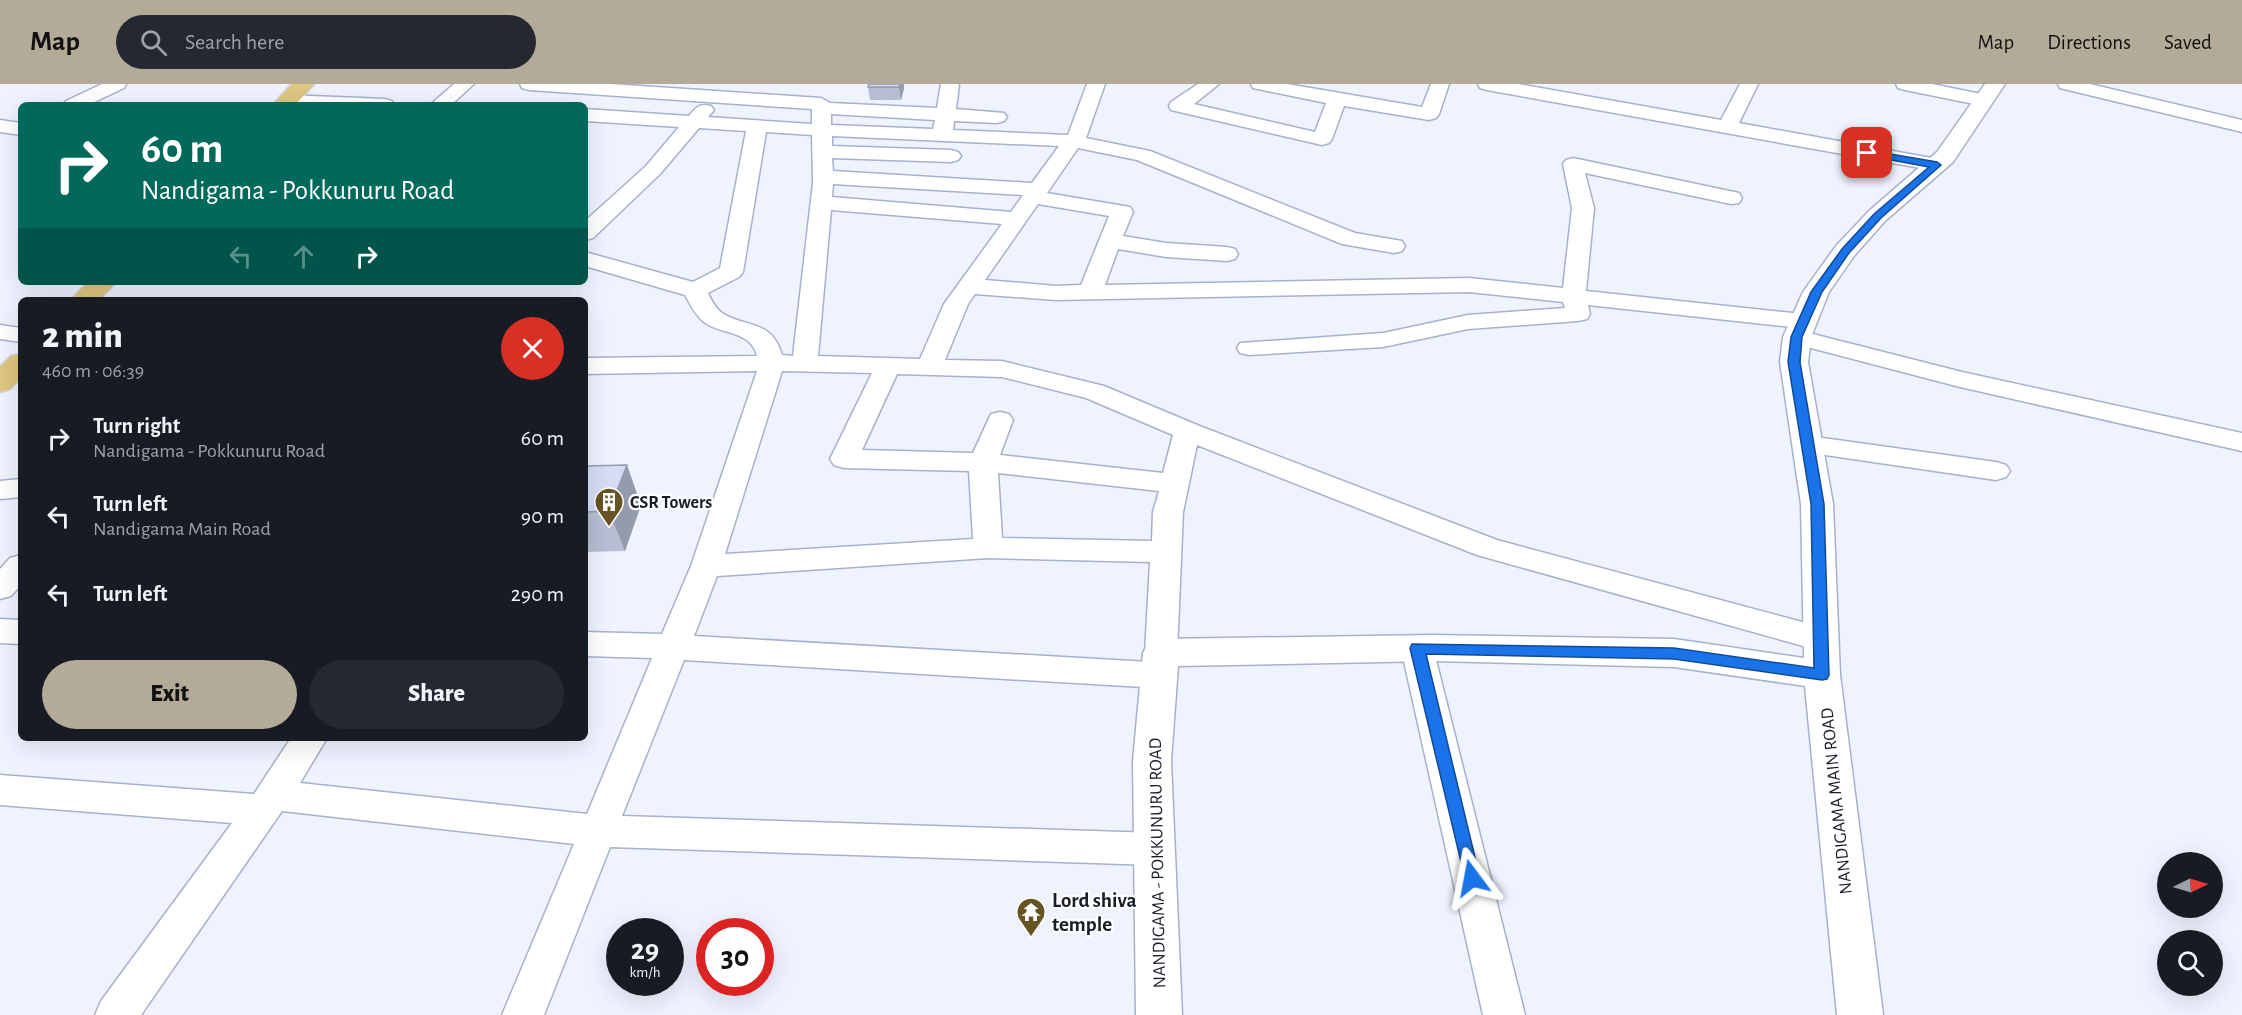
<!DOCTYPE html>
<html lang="en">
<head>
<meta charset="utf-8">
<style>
  :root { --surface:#171b24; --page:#242831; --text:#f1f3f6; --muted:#9ea1a6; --accent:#b3ab97 }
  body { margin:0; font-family:"Alegreya Sans",sans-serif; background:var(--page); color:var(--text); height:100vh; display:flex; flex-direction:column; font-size:22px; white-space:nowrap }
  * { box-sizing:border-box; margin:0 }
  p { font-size:20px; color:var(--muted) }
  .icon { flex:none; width:33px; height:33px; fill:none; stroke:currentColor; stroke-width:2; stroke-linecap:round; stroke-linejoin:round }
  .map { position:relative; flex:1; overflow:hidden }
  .panel { position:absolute; left:18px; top:213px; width:570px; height:444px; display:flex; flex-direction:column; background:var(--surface); border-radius:9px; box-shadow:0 6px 24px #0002 }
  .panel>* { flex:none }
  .top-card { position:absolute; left:18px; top:18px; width:570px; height:183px; border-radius:9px; box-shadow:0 6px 24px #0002; background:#00695c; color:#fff; overflow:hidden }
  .needle { width:39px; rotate:85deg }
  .fabs { position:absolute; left:2157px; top:768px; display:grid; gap:12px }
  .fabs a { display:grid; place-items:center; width:66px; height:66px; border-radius:50%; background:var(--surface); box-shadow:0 6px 24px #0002; font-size:30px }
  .speed { position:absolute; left:606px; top:834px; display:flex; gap:12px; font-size:30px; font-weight:700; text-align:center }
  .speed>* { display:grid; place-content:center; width:78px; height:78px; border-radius:50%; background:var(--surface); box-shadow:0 6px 24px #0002; line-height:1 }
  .speed small { font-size:15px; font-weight:400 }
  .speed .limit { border:9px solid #d22; background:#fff; color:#111 }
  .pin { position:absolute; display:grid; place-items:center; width:51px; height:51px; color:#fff; margin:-26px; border-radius:12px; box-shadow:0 3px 9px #0006 }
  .me { position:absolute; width:66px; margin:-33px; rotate:347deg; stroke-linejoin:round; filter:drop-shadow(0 0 4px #0008) }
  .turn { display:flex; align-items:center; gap:21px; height:126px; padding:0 24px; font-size:27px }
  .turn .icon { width:78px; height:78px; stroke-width:2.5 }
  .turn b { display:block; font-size:42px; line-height:51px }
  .lanes { display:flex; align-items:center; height:57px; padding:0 24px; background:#0003; justify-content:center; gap:30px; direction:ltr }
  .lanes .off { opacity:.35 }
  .round { display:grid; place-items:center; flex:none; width:63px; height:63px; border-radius:32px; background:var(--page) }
  .head { display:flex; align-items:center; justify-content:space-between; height:102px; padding:0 24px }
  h1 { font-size:36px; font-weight:800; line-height:45px }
  .button { display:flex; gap:12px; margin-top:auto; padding:12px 24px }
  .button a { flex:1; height:69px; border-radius:36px; background:var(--accent); color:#111; font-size:24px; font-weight:800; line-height:69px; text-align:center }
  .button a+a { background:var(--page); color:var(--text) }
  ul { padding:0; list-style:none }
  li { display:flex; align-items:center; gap:18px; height:78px; padding:0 24px }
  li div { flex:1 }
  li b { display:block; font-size:22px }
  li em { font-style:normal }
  header { display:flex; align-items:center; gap:36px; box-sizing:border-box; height:84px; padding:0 30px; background:var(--accent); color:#111 }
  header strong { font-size:28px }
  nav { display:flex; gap:33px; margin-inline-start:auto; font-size:21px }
  .search { width:420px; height:54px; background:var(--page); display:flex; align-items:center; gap:15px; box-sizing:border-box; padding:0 21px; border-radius:33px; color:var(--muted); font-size:22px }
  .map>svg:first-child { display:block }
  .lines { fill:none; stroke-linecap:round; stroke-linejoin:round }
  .minor-casing { stroke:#a5b1cd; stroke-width:3 }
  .tertiary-casing { stroke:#a5b1cd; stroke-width:3 }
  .primary-casing { stroke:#d1d2d4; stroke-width:3 }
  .minor { fill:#fff; fill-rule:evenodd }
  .tertiary { fill:#fff; fill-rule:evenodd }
  .primary { fill:#dfc580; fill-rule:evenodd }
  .wall { fill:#b6bed3 }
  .shaded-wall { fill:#949bac }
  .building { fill:#d4ddf5; stroke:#949bac; stroke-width:1.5 }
  .route { fill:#1a73e8; stroke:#114b97; stroke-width:1.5 }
  .labels { text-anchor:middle; stroke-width:4.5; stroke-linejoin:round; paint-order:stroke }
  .poi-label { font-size:18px; font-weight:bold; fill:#1a1e29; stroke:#fff; text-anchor:start }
  .street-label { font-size:18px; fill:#1a1e29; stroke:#fff }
  .near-poi-label { font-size:21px; font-weight:bold; fill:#1a1e29; stroke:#fff; text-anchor:start }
</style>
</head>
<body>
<header>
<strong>Map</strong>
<div class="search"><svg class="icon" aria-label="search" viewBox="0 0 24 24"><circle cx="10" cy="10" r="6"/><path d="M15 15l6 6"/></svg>Search here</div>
<nav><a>Map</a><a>Directions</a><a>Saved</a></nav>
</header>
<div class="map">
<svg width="2242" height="931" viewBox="0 0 2242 931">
  <rect width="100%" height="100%" fill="#eef3ff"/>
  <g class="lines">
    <g class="minor-casing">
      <path id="minor" d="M102,0H126L124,4L88,21H64L66,17Z
        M454,0H474L451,21H430Z
        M520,0H610L821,14L830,19L937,24L941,0H959L956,25L1004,29L1007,33L1004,37L997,39L954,37L953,46L1068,51L1087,0H1105L1086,54L1150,67L1355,149L1402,157L1405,162L1402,167L1394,169L1342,160L1137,76L1078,64L1047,109L1130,123L1133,128L1123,152L1166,159L1227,163L1235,165L1238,170L1235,175L1227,177L1166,173L1118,165L1105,201L1469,194L1563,204L1572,124L1563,80L1566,76L1573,74L1739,109L1742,114L1739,119L1731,120L1585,89L1594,124L1586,207L1802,230L1811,232L1814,237L1811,242L1802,244L1588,221L1590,230L1587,235L1578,237L1468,245L1383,263L1249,271L1240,269L1237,264L1240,259L1383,249L1468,231L1565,224L1563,218L1469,208L1056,216L975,210L968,220L945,276L1002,277L1104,302L1197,341L1497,456L1821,543L1832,546L1837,555L1832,564L1821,567L1477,471L1197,361L1183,428L1177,569L1173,578L1165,580L1172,582L1177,591L1172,600L1160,604L684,576L622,732L1154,749L1167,754L1173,765L1167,776L1154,781L610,763L544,931H502L574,760L282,727L141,931H95L101,917L232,739L0,721V691L254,710L291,654H327L300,699L587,730L652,574L585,572V548L662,550L691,482L757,287L585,290V274L757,272C751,246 721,251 704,238C695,231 690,220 685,211L585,182V168L693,198L720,184L746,47L699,44L660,90L593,154L585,156V137L646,82L679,43L585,37V25L689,32C696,24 699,19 711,22L714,26L708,33L812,40V25L529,6L522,4ZM831,30L935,36L933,45L831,41ZM766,48L812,51L813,99L793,272L782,271C772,235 745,244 722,229C715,224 711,215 708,209L739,193L743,188ZM832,52L1059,62L1032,99L833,87L832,74L951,78L958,76L961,72L958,68L951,66L832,62ZM833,100L1023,111L1011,128L832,113ZM1038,120L1109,132L1081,201L1056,202L985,196ZM831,126L1002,140L944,220L920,275L818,272ZM782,287L872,289L830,375L834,381L844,384L969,387L973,455L725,470ZM897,290L1002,293L1086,314L1173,351L1163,389L1000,371L1013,336L1009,330L1000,328L991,330L973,369L862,366ZM998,389L1159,407L1153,428L1152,457L1002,454ZM988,474L1150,478L1145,569L1150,578L694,552L717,492Z
        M1198,0H1219L1194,20L1315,48L1326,19L1253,4L1251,0H1287L1422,23L1431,0H1449L1439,30L1436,34L1429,36L1344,22L1332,55L1329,59L1322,61L1171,26L1169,22L1171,18Z
        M1478,0H1518L1721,36L1740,0H1758L1739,39L1937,75L1944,77L1947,81L1944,85L1937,87L1487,6L1480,4Z
        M1896,0H1932L1991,12L1993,16L1991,20L1984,22L1905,6L1898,4Z
        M2058,0H2090L2242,36V48L2060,4Z
        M287,11L385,15L392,17L394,21H280L278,17L280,13Z
        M0,36L21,39V51L0,48Z
        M0,241L21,244V258L0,255Z
        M1797,246L1962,288L2242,349V367L1960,303L1788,258L1785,253L1788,248Z
        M1808,352L1996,378L2006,381L2010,387L2006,393L1996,396L1798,367L1794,361L1798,355Z
        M21,395V413L0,415V397Z
        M21,471V501L11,512L0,515V485L10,474Z
        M0,535L21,536V560L0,559Z
        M1417,552L1428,555L1433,564L1525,931H1483L1401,564L1406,555Z"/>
    </g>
    <g class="tertiary-casing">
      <path id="tertiary" d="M1985,0H2005L1953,78L1885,137L1854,172L1829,208L1811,253L1808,278L1833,420L1840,591L1883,931H1837L1805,602L1674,583L1433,577L1178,582L1171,677L1182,931H1136L1133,677L1143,569L1148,559L1161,555L1433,551L1674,555L1804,574L1801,420L1780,278L1783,253L1803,208L1836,162L1869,127L1937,68Z"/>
    </g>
    <g class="primary-casing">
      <path id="primary" d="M292,0H314L295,21H273Z
        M88,198H116L99,216H71Z
        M21,270V294L10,305L0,308V283L11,272Z"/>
    </g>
    <use href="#minor" class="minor"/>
    <use href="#tertiary" class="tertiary"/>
    <use href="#primary" class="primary"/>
  </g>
  <path class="wall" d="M904,0V4L901,16H870L868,3Z
    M585,382L641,421L625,467L585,468Z"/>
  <path class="shaded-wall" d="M900,0H904V4L901,16L899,3Z
    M627,381L641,421L625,467L609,427Z"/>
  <path class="building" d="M869,0H900L899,3H868Z
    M627,381L609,427L585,428V382Z"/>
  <path class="route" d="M1867,66L1937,78L1941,81L1881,134L1849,169L1822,208L1802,253L1800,278L1824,420L1829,591L1827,595L1822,596L1674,575L1426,570L1480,794L1478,799L1472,801L1466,799L1410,564L1412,560L1674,564L1814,584L1811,420L1788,278L1791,253L1811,208L1842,165L1874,130L1929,83L1864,71L1862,69Z"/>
  <defs>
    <g id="building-pin" transform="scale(1.5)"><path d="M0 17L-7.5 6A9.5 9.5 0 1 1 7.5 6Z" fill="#685322" stroke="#fff"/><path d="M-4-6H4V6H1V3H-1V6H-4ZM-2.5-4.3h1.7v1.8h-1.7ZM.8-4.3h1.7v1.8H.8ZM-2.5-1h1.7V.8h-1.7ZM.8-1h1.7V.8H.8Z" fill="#fff"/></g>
    <g id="temple-pin" transform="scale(1.5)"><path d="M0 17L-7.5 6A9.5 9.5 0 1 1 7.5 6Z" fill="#685322" stroke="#fff"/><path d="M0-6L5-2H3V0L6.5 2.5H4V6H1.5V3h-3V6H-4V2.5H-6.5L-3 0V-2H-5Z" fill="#fff"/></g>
  </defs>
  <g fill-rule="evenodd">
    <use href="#building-pin" x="609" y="418"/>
    <use href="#temple-pin" x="1031" y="828"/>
  </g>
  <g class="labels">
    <g class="poi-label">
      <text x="630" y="424">CSR Towers</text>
    </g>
    <g class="street-label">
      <text transform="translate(1836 717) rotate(-96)" y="6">NANDIGAMA MAIN ROAD</text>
      <text transform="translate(1157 779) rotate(-91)" y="6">NANDIGAMA - POKKUNURU ROAD</text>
    </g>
    <g class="near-poi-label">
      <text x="1052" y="823">Lord shiva<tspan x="1052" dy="24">temple</tspan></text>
    </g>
  </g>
</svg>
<div class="fabs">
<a><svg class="needle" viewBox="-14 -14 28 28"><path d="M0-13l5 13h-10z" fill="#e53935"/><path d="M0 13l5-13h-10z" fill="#9ea1a6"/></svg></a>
<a><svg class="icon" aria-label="search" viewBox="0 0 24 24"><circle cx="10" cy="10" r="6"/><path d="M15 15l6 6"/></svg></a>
</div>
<div class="speed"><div>29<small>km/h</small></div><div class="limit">30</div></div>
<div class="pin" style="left:1867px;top:69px;background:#d93025"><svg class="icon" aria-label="arrive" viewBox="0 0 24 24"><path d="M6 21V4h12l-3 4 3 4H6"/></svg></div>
<svg class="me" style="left:1472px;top:794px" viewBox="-20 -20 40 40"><path d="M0-17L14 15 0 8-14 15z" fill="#1a73e8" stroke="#fff" stroke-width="4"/></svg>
<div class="top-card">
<div class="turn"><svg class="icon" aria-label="right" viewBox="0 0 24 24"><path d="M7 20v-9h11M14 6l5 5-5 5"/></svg><div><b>60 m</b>Nandigama - Pokkunuru Road</div></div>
<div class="lanes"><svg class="icon off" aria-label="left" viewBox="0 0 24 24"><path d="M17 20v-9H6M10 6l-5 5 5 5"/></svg><svg class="icon off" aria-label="ahead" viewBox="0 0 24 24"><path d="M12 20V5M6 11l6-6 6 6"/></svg><svg class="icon" aria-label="right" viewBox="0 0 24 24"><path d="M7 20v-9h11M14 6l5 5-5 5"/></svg></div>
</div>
<section class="panel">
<div class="head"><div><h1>2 min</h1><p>460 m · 06:39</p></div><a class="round" style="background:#d93025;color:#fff"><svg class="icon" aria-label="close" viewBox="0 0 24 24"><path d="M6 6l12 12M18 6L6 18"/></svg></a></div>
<ul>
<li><svg class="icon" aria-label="right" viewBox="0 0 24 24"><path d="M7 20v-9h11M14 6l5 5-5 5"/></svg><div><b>Turn right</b><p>Nandigama - Pokkunuru Road</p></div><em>60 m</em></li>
<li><svg class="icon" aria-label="left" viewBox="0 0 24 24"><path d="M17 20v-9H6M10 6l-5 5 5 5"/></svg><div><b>Turn left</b><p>Nandigama Main Road</p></div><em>90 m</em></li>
<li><svg class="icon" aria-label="left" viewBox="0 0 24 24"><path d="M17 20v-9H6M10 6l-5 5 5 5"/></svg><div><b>Turn left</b></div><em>290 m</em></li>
</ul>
<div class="button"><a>Exit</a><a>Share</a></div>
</section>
</div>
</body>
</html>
